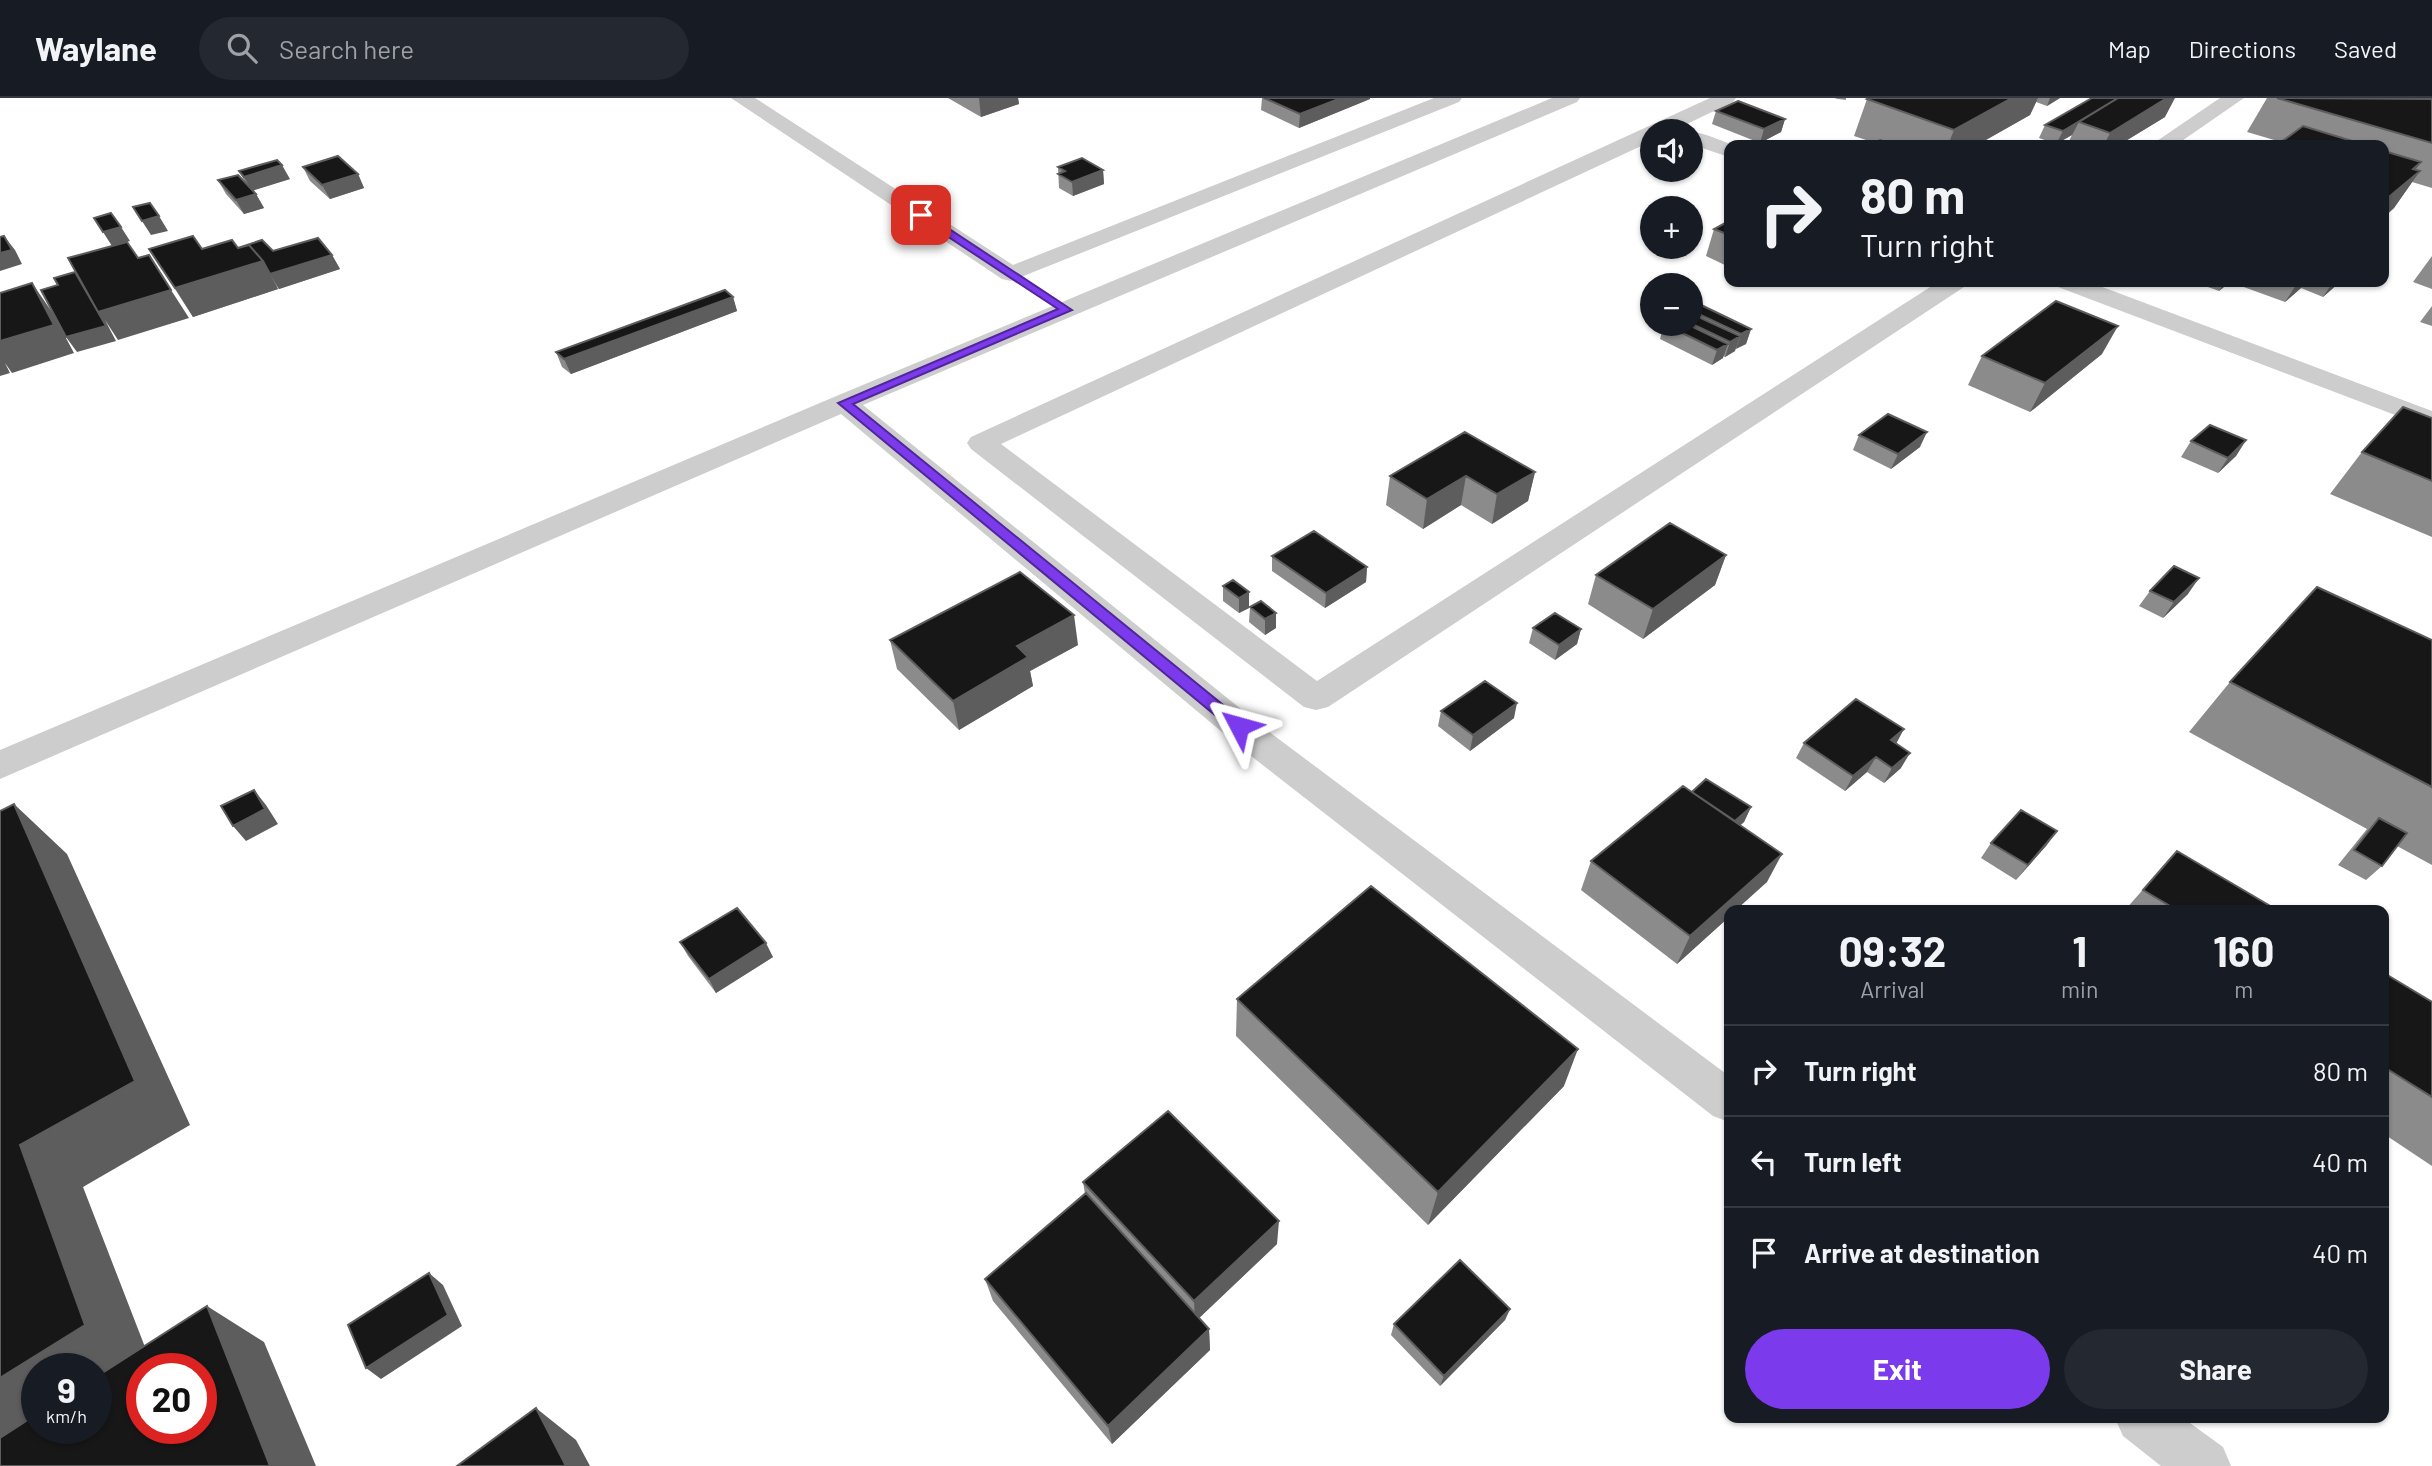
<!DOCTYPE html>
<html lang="en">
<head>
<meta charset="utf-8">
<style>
  :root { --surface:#171b24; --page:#242831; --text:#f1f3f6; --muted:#9ea1a6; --line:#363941; --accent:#7c3aed }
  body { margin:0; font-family:Barlow,sans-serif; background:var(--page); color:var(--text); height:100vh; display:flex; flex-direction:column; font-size:26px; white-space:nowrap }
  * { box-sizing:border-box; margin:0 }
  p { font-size:23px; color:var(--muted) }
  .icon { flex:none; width:38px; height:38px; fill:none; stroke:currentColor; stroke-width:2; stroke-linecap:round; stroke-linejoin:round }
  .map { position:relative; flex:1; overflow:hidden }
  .drawer { position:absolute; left:1724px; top:807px; width:665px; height:518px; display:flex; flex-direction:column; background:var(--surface); border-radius:14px; box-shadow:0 2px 5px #0004 }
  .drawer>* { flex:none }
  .hud { position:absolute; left:1724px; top:42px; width:665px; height:147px; border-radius:14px; box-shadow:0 2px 5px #0004; background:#171b24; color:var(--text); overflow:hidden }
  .buttons { position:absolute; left:1640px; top:21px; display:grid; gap:14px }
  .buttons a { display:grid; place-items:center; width:63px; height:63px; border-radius:50%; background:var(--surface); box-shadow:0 2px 5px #0004; font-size:35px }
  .speed { position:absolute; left:21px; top:1255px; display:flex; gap:14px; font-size:35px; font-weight:700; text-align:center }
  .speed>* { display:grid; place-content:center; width:91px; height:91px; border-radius:50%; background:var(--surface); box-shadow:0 2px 5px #0004; line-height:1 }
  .speed small { font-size:18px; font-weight:400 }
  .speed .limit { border:10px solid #d22; background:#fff; color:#111 }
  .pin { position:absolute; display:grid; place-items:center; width:60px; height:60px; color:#fff; margin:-30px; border-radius:14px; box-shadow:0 4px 10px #0006 }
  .me { position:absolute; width:77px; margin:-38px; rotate:309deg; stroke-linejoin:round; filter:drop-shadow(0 0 5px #0008) }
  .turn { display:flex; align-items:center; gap:24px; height:147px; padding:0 21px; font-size:32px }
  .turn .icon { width:91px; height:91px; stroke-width:2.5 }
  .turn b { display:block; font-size:49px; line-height:60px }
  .eta { display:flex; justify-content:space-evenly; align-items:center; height:119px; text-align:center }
  .eta b { font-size:42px; font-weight:700; line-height:49px }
  .action { display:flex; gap:14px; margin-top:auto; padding:14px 21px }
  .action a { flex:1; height:80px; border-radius:42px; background:var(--accent); color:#fff; font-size:28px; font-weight:700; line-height:80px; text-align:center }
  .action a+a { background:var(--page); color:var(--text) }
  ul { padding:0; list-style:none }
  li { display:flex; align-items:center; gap:21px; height:91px; padding:0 21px; border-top:2px solid var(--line) }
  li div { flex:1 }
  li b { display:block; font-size:26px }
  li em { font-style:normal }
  header { display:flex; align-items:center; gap:42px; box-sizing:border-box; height:98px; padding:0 35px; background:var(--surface); border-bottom:2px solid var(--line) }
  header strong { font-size:33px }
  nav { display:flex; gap:38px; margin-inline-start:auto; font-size:24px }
  .search { width:490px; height:63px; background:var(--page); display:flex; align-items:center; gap:18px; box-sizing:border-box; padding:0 24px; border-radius:38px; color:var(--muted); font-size:26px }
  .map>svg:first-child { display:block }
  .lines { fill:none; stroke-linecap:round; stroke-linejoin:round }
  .lane { fill:#cdcdcd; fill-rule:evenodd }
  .wall { fill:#8b8b8b }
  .shaded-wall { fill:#5d5d5d }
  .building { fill:#171717; stroke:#5d5d5d; stroke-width:2; fill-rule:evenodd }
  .route { fill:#7c3aed; stroke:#51269a; stroke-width:2 }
</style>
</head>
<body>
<header>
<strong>Waylane</strong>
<div class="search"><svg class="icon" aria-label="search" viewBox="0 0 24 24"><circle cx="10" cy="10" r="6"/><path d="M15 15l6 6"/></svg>Search here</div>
<nav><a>Map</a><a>Directions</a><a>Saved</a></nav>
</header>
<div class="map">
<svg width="2432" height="1368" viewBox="0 0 2432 1368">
  <rect width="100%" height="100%" fill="#fff"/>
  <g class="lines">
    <path class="lane" d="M731,0H755L1013,167L1434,0H1462L1459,4L1011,183L1002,181Z
      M1552,0H1580L1577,4L863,307L1272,636L1729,978V1024L1713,1018L1246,654L841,316L0,681V652L834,299Z
      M1710,0H1736L1733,4L1672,33H1652V43L1001,346L1317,583L1938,184H1967L1964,189L1328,609L1316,612L1304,609L971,351L967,345L971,339Z
      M2220,0H2244L2176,47H2151Z
      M2420,0H2432V6L2423,4Z
      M1687,33C1703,34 1719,42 1733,47H1729V59L1690,46V33Z
      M2055,184H2089L2432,313V331L2058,189Z
      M2115,1320H2183L2223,1349L2231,1368H2161L2123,1338Z"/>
  </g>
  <path class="wall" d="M948,0H1018L1019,6L981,19Z
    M1262,0H1370V1L1299,30L1261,12Z
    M1834,0H1846V2L1838,1Z
    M1869,0H2060L2047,8L2036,4L2030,17L1977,47H1871L1875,45L1854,38L1867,1Z
    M2092,0L2165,19L2119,47H2067L2072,37L2056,46L2039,40L2045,27Z
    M2267,0L2432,1V90L2412,84L2394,110L2384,119V47H2277L2281,44L2247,34Z
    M1716,13L1785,21L1781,34L1760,45L1712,26Z
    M303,69L358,76L364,90L330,101L310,83Z
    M1058,69L1103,72L1104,86L1073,98L1059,90Z
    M239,73L290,81L253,92L256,96L264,110L244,116L226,96L218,82L245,84Z
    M1729,123V169L1706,158L1714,131Z
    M238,150L332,157L340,171L279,191L276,187L278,191L193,219L149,151Z
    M2432,158V191L2413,184Z
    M1762,184H1784L1775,189Z
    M2194,184H2340L2323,199L2301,190L2285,204L2230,184L2219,193Z
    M733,199L737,213L571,276L562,269L556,254Z
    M2432,208V228L2420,224Z
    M1690,211L1751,231L1746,246L1735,251V253L1725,259L1723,258V260L1712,267L1660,241L1664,226H1690Z
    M2102,256L2030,314L1968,287L1982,258Z
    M2432,320V439L2330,396L2362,354Z
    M1859,337L1920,349L1891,371L1853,352Z
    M2246,342L2236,358L2218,375L2181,359L2191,343Z
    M1535,374L1528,403L1492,426L1461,407L1423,431L1386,407L1390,378Z
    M1726,457L1715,487L1643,541L1588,506L1596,477Z
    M1272,458L1367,469L1366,484L1325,510L1272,473Z
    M1223,488L1249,494V510L1239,515L1223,503Z
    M2150,493L2188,496L2163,520L2139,508Z
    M1250,509L1276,530L1265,537L1249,524Z
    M1533,530L1581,531L1577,546L1555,562L1529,545Z
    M890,542L1078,547L1030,573L1033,588L959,632L897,571Z
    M2432,542V767L2397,748L2382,768L2366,782L2338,767L2367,731L2189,634L2230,584Z
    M1441,613L1514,620L1470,653L1438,628Z
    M1804,645L1896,646L1901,670L1884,685L1867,674L1845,693L1796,660Z
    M1692,694L1751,709L1744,724L1740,727L1767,784L1729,812V819L1677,866L1581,792L1591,763Z
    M2057,733L2046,748L2016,782L1981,760L1991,745Z
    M2177,753L2277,812H2125Z
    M680,844L773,859L716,895L688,858Z
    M2384,875L2432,904V1068L2384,1036Z
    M1237,901L1564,988L1428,1127L1236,938Z
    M1083,1084L1277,1146L1199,1220L1209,1231L1210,1252L1112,1346L993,1203L985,1181L1085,1096Z
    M1510,1211L1505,1222L1440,1288L1391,1237L1394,1226Z"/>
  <path class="shaded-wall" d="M979,0H1018L1019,6L981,19Z
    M1341,0H1370V1L1299,30L1300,16Z
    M2012,0H2038L2030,17L1977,47H1948L1954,32Z
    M2050,0H2060L2047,8Z
    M2118,0L2079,24L2072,37L2056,46L2063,33Z
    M2167,0H2175L2165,19L2119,47H2104L2110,35Z
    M1785,21L1781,34L1760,45L1764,31Z
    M2421,64L2408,82L2420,73L2394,110L2384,119V103L2413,71Z
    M282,67L290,81L252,93L244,79Z
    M1103,72L1104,86L1073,98L1072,84Z
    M358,76L364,90L330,101L322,87Z
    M256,96L264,110L244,116L236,102Z
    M159,118L168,133L151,137L142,123Z
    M121,129L130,143L112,148L103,134Z
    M4,138L15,152L22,166L0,173V155Z
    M332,157L340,171L279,191L270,176Z
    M263,163L278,191L193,219L175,190Z
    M75,174L171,192L189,220L118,242L105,222L116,243L77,254L66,239Z
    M1776,184H1784L1775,189Z
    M2225,184H2230L2219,193Z
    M2298,184H2305L2301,190L2285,204Z
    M2333,184H2340L2323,199Z
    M32,185L52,214L74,255L12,275L5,265L10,275L0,278V243Z
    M733,199L737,213L571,276L564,261Z
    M2118,228L2102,256L2030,314L2045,285Z
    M1751,231L1746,246L1736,251L1741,236Z
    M1740,238L1735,253L1725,259L1730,244Z
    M1728,246L1723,260L1712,267L1717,252Z
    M1927,334L1920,349L1891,371L1898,356Z
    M2246,342L2236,358L2218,375L2228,360Z
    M1535,374L1528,403L1492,426L1497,396Z
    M1466,378L1461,407L1423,431L1427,401Z
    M1726,457L1715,487L1643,541L1653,511Z
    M1367,469L1366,484L1325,510L1326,495Z
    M2199,480L2188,496L2163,520L2174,504Z
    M1249,494V510L1239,515V500Z
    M1276,515V530L1265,537V521Z
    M1074,517L1078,547L1030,573L1033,588L959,632L953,603L1017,548Z
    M1581,531L1577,546L1555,562L1559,547Z
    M1517,605L1514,620L1470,653L1473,637Z
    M1904,631L1896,646L1891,642Z
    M1910,655L1901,670L1884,685L1892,670Z
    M1876,659L1867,674L1845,693L1853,678Z
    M254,692L266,707L278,726L246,743L233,728Z
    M14,706L67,756L190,1027L83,1089L150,1262L96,1297V1270H37V1330L0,1359V1280L20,1047Z
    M1751,709L1744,724L1723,743L1730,728Z
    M2057,733L2046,748L2016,782L2028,767Z
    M1782,756L1767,784L1736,812H1729V819L1677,866L1690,838Z
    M766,845L773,859L716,895L709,881Z
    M1578,951L1564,988L1428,1127L1438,1094Z
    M1279,1123L1277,1146L1195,1224L1194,1203Z
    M429,1175L443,1187L462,1228L381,1281L366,1270Z
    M207,1208L264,1244L316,1368H270Z
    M1510,1211L1505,1222L1440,1288L1444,1278Z
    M1209,1231L1210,1252L1112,1346L1108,1328Z
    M536,1310L576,1342L590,1368H566Z"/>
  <path class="building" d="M1264,0H1341L1300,16Z
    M1869,0H2012L1954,32L1867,1Z
    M2092,0H2118L2063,33L2045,27Z
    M2118,0H2167L2110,35L2079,24Z
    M2277,0L2432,1V45Z
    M1738,3L1785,21L1764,31L1716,13Z
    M2303,28L2365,47H2277Z
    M1880,42L1893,47H1871Z
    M2384,53L2421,64L2413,71L2420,73L2384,103Z
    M338,58L358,76L322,87L303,69Z
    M1082,60L1103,72L1072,84L1058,76L1065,73L1058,69Z
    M277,62L282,67L244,79L239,73Z
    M238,77L256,96L236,102L218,82Z
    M150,105L159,118L142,123L133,109Z
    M111,115L121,129L103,134L94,120Z
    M1729,123V137L1714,131Z
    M4,138L12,152L0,155V139Z
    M193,138L202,151L232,142L238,150L249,147L263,163L175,190L149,151Z
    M318,140L332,157L270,176L263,163L249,147L238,150L262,142L273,153Z
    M127,144L138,160L149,157L171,192L98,214L68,160Z
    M75,174L106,228L66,239L41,192L58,187L54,180Z
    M32,185L54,227L0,243V195Z
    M725,192L733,199L564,261L556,254Z
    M2056,203L2118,228L2045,285L1982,258Z
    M1699,206L1751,231L1741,236L1690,212V211Z
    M1690,215L1740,238L1730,244L1690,225Z
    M1664,226H1687L1728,246L1717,252Z
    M2403,309L2432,320V383L2362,354Z
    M1888,316L1927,334L1898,356L1859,337Z
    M2210,327L2246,342L2228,360L2191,343Z
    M1465,334L1535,374L1497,396L1466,378L1427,401L1390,378Z
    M1670,425L1726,457L1653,511L1596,477Z
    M1314,433L1367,469L1326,495L1272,458Z
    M2174,468L2199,480L2174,504L2150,493Z
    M1020,474L1074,517L1017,548L1028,559L953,603L890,542Z
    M1233,482L1249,494L1239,500L1223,488Z
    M2317,489L2432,542V689L2230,584Z
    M1261,503L1276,515L1265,521L1250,509Z
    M1555,515L1581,531L1559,547L1533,530Z
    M1485,583L1517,605L1473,637L1441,613Z
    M1856,601L1904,631L1891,642L1910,655L1892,670L1876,659L1853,678L1804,645Z
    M1706,681L1751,709L1735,723L1692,694Z
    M1683,688L1782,756L1690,838L1591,763Z
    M254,692L265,711L233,728L221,708Z
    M14,706L135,983L20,1047L85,1227L0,1280V713Z
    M2021,712L2057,733L2028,767L1991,745Z
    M2379,720L2407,735L2382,768L2354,752Z
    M2177,753L2277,812H2177L2143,792Z
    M1371,788L1578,951L1438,1094L1237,901Z
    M737,810L766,845L709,881L680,844Z
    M2384,875L2432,904V999L2384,969Z
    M1168,1013L1279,1123L1194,1203L1083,1084Z
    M1086,1095L1209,1231L1108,1328L985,1181Z
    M1460,1162L1510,1211L1444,1278L1394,1226Z
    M429,1175L448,1217L366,1270L348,1227Z
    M207,1208L270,1368H0V1340L37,1316V1330H96V1279ZM142,1270H201V1330H142Z
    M536,1310L566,1368H457Z"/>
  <path class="route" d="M918,115H925L1072,212L853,306L1244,624L1246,628L1244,632H1233L838,305L1058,211L918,119Z"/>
</svg>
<div class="buttons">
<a><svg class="icon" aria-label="sound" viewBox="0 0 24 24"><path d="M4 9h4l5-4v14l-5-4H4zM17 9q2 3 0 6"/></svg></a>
<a>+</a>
<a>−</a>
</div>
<div class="speed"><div>9<small>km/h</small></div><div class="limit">20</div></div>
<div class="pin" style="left:921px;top:117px;background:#d93025"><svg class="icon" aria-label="arrive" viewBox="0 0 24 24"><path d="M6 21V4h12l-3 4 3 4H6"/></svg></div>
<svg class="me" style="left:1239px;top:628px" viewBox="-20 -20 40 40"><path d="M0-17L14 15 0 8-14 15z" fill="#7c3aed" stroke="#fff" stroke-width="4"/></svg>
<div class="hud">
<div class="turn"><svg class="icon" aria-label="right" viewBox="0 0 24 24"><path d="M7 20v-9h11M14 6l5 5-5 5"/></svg><div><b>80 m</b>Turn right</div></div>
</div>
<section class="drawer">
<div class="eta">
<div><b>09:32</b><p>Arrival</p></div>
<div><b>1</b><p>min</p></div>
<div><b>160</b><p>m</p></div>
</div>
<ul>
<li><svg class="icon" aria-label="right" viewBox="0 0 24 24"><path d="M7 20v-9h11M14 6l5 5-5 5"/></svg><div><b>Turn right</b></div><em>80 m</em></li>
<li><svg class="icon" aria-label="left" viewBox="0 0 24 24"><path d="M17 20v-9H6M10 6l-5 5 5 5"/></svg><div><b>Turn left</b></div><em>40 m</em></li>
<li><svg class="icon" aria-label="arrive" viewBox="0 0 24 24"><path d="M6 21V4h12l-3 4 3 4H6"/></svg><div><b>Arrive at destination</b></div><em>40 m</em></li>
</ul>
<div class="action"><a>Exit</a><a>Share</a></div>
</section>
</div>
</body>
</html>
